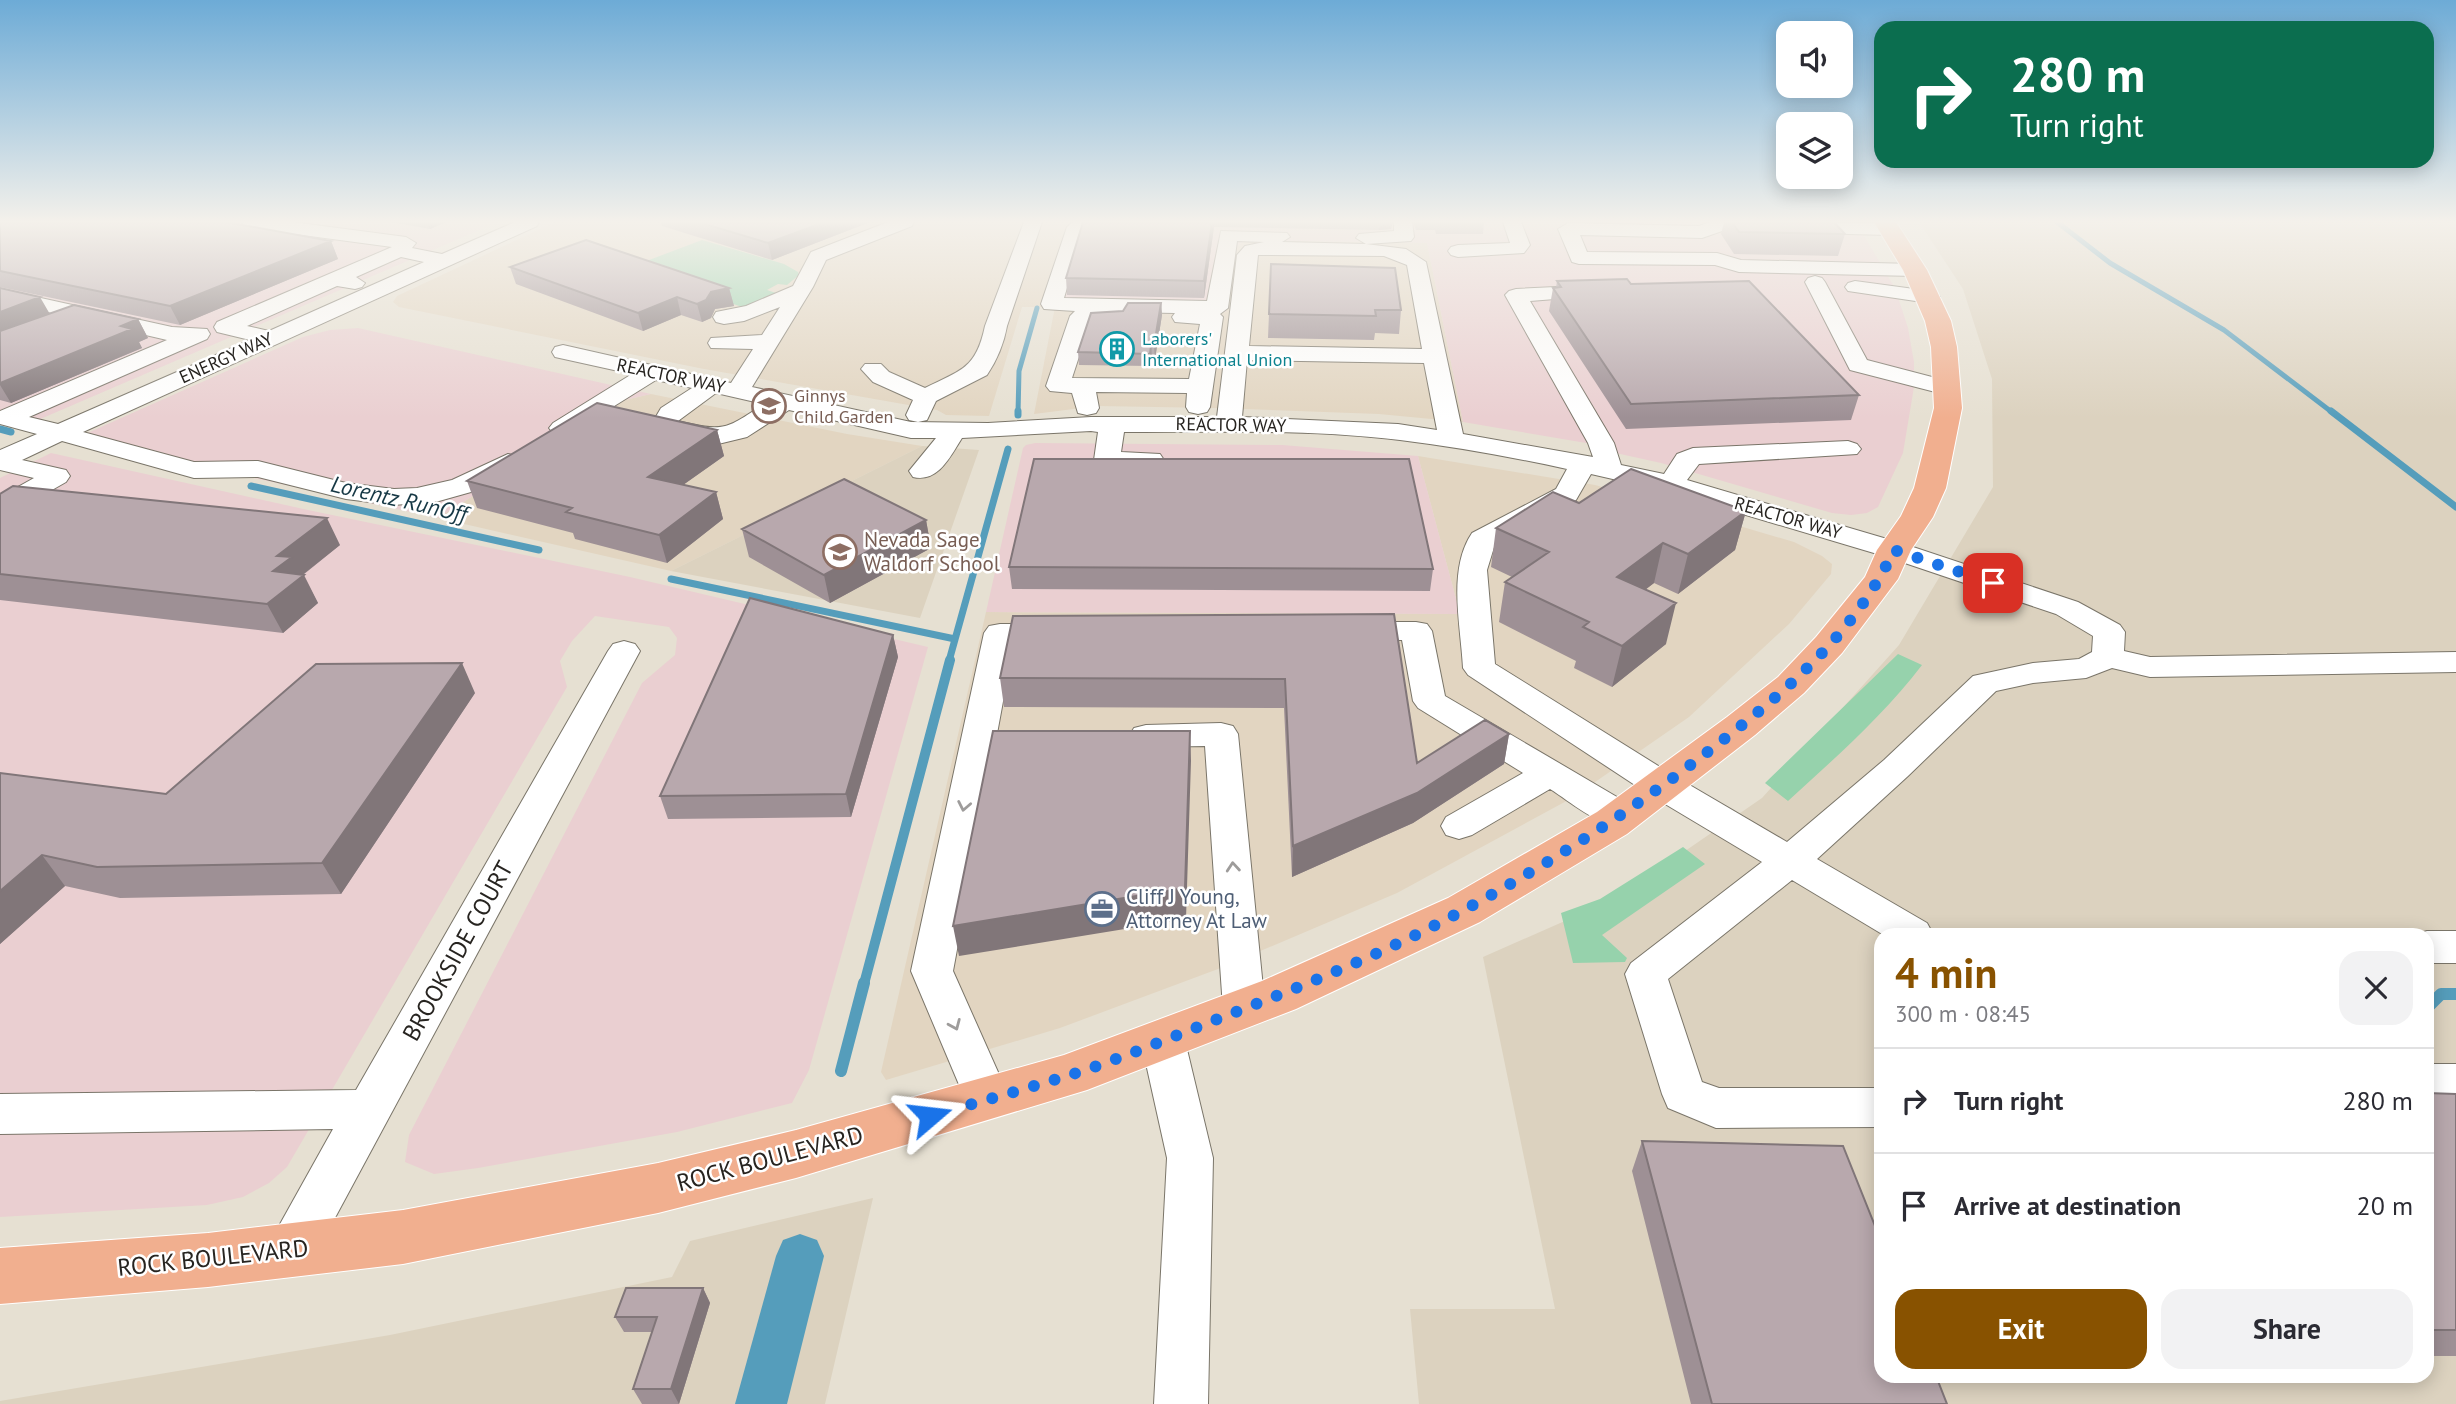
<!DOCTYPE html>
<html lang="en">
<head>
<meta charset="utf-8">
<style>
  :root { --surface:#fff; --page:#f2f2f3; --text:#2b2b33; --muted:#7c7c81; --line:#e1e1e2; --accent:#885200 }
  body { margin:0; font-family:"PT Sans",sans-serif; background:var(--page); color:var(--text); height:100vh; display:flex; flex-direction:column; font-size:26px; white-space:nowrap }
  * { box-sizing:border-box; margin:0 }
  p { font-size:23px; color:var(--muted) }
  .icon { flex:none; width:38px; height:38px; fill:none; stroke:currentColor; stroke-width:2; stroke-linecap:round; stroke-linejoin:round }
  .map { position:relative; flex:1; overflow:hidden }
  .drawer { position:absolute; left:1874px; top:928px; width:560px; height:455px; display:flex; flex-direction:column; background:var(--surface); border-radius:21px; box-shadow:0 4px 18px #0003 }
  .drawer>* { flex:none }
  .top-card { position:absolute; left:1874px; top:21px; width:560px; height:147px; border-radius:21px; box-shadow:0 4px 18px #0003; background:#0b6e4f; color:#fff; overflow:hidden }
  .tools { position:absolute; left:1776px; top:21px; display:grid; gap:14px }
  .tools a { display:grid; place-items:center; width:77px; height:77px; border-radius:14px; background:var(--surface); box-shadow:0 4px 18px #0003; font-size:35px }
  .pin { position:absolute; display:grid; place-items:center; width:60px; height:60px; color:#fff; margin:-30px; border-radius:14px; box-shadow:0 4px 10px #0006 }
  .me { position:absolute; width:77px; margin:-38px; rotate:73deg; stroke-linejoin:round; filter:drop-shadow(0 0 5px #0008) }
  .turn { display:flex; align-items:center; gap:24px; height:147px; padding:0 21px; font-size:32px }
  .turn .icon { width:91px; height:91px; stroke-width:2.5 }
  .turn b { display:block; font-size:49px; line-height:60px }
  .round { display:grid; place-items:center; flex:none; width:74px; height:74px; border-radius:21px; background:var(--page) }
  .head { display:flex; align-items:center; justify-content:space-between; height:119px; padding:0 21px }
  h1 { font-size:42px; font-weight:800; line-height:52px; color:var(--accent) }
  .primary-button { display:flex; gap:14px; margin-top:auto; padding:14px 21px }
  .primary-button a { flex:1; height:80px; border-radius:21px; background:var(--accent); color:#fff; font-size:28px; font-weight:800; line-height:80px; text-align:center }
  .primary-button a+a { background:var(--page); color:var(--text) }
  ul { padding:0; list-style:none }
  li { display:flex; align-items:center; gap:21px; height:105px; padding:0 21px; border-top:2px solid var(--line) }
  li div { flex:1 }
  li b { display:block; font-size:26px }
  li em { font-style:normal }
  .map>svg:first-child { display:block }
  .commercial { fill:#e2d5c1 }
  .industrial { fill:#eacfd1 }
  .built { fill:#dcd2bf; fill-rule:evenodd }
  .green { fill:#96d2ac }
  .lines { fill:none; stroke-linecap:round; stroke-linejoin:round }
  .stream-far3 { stroke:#559dbb; stroke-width:5 }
  .stream-far2 { stroke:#559dbb; stroke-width:7 }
  .stream-far1 { stroke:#559dbb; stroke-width:10 }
  .stream { stroke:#559dbb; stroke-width:12 }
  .canal { fill:#559dbb; fill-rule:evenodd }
  .minor-casing { stroke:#7a7569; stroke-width:2 }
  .major-casing { stroke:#fff; stroke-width:2 }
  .minor { fill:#fff; fill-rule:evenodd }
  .major { fill:#f1af8f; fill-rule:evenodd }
  .wall { fill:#9e9095 }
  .shaded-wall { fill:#817679 }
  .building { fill:#b8a8ad; stroke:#817679; stroke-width:2 }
  .oneway { stroke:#9e9c9b }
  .route { stroke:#1a73e8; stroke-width:12; stroke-dasharray:0 21.6 }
  .labels { text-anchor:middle; stroke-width:5; stroke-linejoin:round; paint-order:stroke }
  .far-culture-label { font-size:18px; fill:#0d838f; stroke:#fff; text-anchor:start }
  .far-street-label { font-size:18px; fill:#272420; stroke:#fff }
  .far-education-label { font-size:18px; fill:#785e54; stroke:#fff; text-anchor:start }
  .education-label { font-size:21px; fill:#785e54; stroke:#fff; text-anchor:start }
  .service-label { font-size:21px; fill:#4e5e75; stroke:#fff; text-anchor:start }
  .water-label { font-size:23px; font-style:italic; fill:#163845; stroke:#fff }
  .near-street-label { font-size:24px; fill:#272420; stroke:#fff }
</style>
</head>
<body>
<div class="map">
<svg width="2456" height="1404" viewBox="0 0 2456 1404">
  <rect width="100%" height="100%" fill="#e6e0d2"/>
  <path class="commercial" d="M555,222H1074L1063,237L1044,307H1022L989,416L946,415L937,410L704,369L399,307L393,302L397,296Z
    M1247,240L1427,243L1463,422L1379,414L1214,408L1097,406L1034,414L1055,307L1233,247Z
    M651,394L847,434L922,446L671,571L438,518L625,400Z
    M1418,456L1595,485L1692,512L1794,542L1822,556L1832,564L1831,574L1789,624L1689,717L1572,798L1397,893L1218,969L1060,1028L886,1080L881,1072L986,612L1460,614Z"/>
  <path class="industrial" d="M0,222H498L38,420L0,412Z
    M1074,222H1856L1895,288L1908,328L1914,362V387L1903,453L1878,507L1867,513L1851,515L1832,513L1661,463L1593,448L1592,444L1463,422L1427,243L1247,240L1233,248L1226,312L1044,307L1063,237Z
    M358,328L651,394L625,400L438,518L74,439L303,337L330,330Z
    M1035,443L1282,445L1418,456L1460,614L986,612L1023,448L1026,445Z
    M51,453L308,510L630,577L928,647L809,1070L792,1103L677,1132L478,1168L434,1174L405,1162L409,1135L642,683L675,655L677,638L669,627L595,616L572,641L560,661L567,687L287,1167L269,1183L243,1197L207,1205L0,1217V478Z"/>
  <path class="built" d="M1919,222H2456V1404H1419L1410,1309H1555L1483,957L1617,898L1762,798L1899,645L1993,487L1992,379L1963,289ZM1881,934H2427V1376H1881Z
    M922,446L979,450L920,618L671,571Z
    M873,1198L825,1404H0V1401L390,1335L672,1277L690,1241Z"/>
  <path class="green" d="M702,240L784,264L798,272L799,275L787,285L778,284L767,290L776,293L759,307L748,309L628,268Z
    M1898,654L1922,665C1883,716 1835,758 1788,801L1765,783Z
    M1683,847L1705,864L1602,935L1627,958L1625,962L1573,963L1561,913L1600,899Z"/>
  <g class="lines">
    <path class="stream-far3" d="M2057,222L2110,263L2224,330L2333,413
      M1018,413L1019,371L1037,308"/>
    <path class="stream-far2" d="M2331,411L2456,507
      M1018,415V411
      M0,429L11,432
      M251,486L539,550
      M671,579L955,639
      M949,661L1008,449"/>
    <path class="stream-far1" d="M864,984L950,660"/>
    <path class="stream" d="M2427,1008L2441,994H2456
      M841,1071L864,983"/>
    <path class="canal" d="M800,1234L817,1240L824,1256L787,1404H735L776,1256L783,1240Z"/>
    <g class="minor-casing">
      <path id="minor" d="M242,222H292L406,237L416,243L412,248L442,254L515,222H539L537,226L83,432L194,462L258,461L346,483L394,489L417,488L452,480L508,454L517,456L521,462L517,468L471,492L439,501L394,505L346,499L258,477L194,478L62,441L22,460L66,470L70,476L66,482L10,514L0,516V497L34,478L0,470V450L37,434L0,424V411L167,340L0,301V289L172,327L207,329L210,334L207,339L29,417L58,424L250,340L217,332L214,327L217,322L392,247L251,228L244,226ZM401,257L424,262L269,331L247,326L337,286L355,289L362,287L365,283L356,277Z
        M888,222H914L912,226L826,260L813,287L752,387L911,422L988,423L1091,417H1217L1237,255L1245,246L1264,242L1237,241L1228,308L1220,314L1223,317L1210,407L1207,412L1198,414L1189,412L1186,407L1187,393L1096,392L1099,408L1096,413L1087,415L1078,413L1072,393L1050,391L1046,386L1070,316L1075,311L1044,309L1041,304L1067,227L1073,222H1093L1083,233L1064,298L1207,301L1221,231L1287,233L1290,237L1282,242L1366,244L1356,238L1359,234L1394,231V222H1412L1414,237L1411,241L1366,244L1406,249L1426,262L1463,434L1593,457L1588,443L1505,295L1509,291L1516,289L1598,285L1605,287L1608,291L1605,295L1530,301L1614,443L1621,465L1664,474L1677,454L1693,448L1848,441L1857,444L1861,449L1857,454L1699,464L1687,480L1904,544L2078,602L2120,625L2125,632L2124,651L2150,657L2456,652V672L2150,677L2112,668L2086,678L2033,683L1996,691L1908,776L1817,859L1927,923L1933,934H1882L1792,880L1668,979L1702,1082L1719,1088H1881V1127L1716,1128L1668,1108L1662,1094L1625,974L1631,963L1762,862L1650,795L1468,675L1463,668C1461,626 1447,570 1472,533L1556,489L1567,469C1512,457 1456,447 1400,440C1309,429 1215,432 1124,432L1121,452L1160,454L1164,460L1160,466C1142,470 1116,470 1098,466L1094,460L1098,432L1091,431L962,438C950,457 938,483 913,477L909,471L936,438H911L789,410L747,437L714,445L654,430L651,425L661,408L692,388L656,380L571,433L562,436L553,433L549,428L553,423L632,374L555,357L552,352L555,347L563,345L731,383L753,349L711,348L708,343L711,338L762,335L780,307L744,321L724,324L716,322L713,317L716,312L746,306L793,286L811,252ZM1258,255L1384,256L1407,265L1422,349L1249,346ZM1123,312L1175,313L1172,317L1175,322L1200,324L1189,379L1072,378L1090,323L1123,321L1126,316ZM1247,360L1424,363L1437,430L1398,424L1242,417ZM716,393L764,404C725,430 724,432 678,421ZM1591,474L1665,491L1884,556L2056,614L2093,636L2092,652L2079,659L2033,663L1973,676L1884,760L1787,842L1676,777L1495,664L1487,570L1495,544L1576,500Z
        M1024,222H1042L1007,326C1004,343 997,360 987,375L936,401L927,420L918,422L909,420L906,415L913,400L873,382L861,369L865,364H881L889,372L925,388C961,370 976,369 985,326Z
        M1503,222H1521L1530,245L1524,253L1458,257L1451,255L1448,251L1451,247L1458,245L1510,243Z
        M1710,222L1889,223L1899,229L1889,235L1722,231L1702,238L1580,235L1587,252L1717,253L1741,260L1915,264L1922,266L1925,270L1922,274L1915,276L1739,272L1715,265L1579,264L1572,262L1558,229L1568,223L1699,226Z
        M1815,276L1822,278L1825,282L1867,360L1955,383L1959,388L1955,393L1947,395L1850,370L1805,282L1808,278Z
        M1855,281L1929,291L1936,293L1940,297L1936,301L1929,303L1848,291L1845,287L1848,283Z
        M1351,622H1416L1427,624L1432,631L1445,696L1634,807L1639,816L1634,825C1605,833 1574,804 1550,789L1472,835L1459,839L1446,835L1441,826L1446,817L1523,773L1418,708L1413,701L1402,640H1351L1340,638L1335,631L1340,624Z
        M1000,624H1056L1067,626L1072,633L1067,640L1056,642H1014L953,971L1010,1099L1003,1113L987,1118L971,1113L911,971L984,633L989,626Z
        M624,641L635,644L640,651L308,1268L290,1274L272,1268L265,1251L333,1129L0,1134V1094L356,1090L608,651L613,644Z
        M1221,723L1233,726L1238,734L1265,1008L1259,1020L1244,1025L1229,1020L1223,1008L1205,746L1146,747L1134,744L1129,736L1134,728L1146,725Z
        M2427,931H2456V963H2427V934H2417Z
        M1163,1023L1178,1028L1185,1041L1213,1158L1208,1404H1154L1167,1158L1141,1041L1148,1028Z
        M2427,1064H2456V1102H2427Z"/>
    </g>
    <g class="major-casing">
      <path id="major" d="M1874,222H1896L1927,270L1951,321L1957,347L1962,408L1946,488L1933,517L1911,550L1898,579L1842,653L1804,693L1755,735L1627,834L1480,922L1296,1009L1087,1090L796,1178L658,1213L403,1264L208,1287L0,1304V1248L208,1233L403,1210L658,1163L796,1130L1064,1055L1262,981L1448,898L1597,812L1727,717L1778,677L1816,637L1865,577L1877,550L1901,516L1914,488L1934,408L1931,347L1925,321L1903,270Z"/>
    </g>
    <use href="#minor" class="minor"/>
    <use href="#major" class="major"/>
  </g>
  <path class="wall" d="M0,222L331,241L338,259L180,325L0,287Z
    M391,222H446L430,229Z
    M661,222H870L772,260L662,226Z
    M1083,222H1393L1391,229L1379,230L1214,227L1204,298L1067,295L1066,278Z
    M1413,222H1484L1483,234H1436L1435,230H1416Z
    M1724,222H1834L1845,234L1838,256L1734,254L1721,234Z
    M1271,264L1401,310L1399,334L1375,333L1374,340L1268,338Z
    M510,267L729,288L734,306L715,309L711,318L702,322L681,315L643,331L516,284Z
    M1557,281L1631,284L1859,395L1851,420L1626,429L1549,311L1553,288H1556Z
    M0,288L50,313L138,319L148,338L139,342L142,348L11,403L0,400Z
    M1161,303L1162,315L1155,359H1152L1150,366L1079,365L1078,352L1123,311Z
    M717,430L724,456L683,485L716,492L723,519L667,563L575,539L573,533L477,508L467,481Z
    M0,494L340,545L303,575L318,603L283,633L0,600Z
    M1579,503L1746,511L1735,550L1678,594L1654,583L1645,590L1666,644L1612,687L1574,668L1576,661L1499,622L1505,582L1512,577L1491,567L1496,528Z
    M926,520L931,548L830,603L749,557L742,529Z
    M1009,567L1433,569L1430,591L1012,589Z
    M1394,614L1417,763L1509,734L1504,764L1413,823L1292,877L1284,708L1004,707L1000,678Z
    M893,635L898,657L851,817L668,819L660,796Z
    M475,693L341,894L120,898L65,886L0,944V773L166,794Z
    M2427,1093L2456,1094V1356H2427Z
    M1642,1141L1947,1404H1691L1632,1171Z
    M703,1288L710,1303L679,1404H642L633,1389L652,1332H624L615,1317Z"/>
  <path class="shaded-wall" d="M427,222H446L430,229Z
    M825,222H870L772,260L768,243Z
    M1212,222H1214V227L1204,298V281Z
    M1380,222H1393L1391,229L1379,230Z
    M331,241L338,259L180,325L170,306Z
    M729,288L734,306L715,309L711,318L702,322L697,304L711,292Z
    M40,297L51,316L0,335V312Z
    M677,297L681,315L643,331L638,313Z
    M1161,303L1162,315L1155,359L1154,346Z
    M138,319L148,338L139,342L142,348L11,403L0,385V383L121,326Z
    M1151,346L1152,359L1150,366V354Z
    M717,430L724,456L656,504L648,477Z
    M716,492L723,519L667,563L659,535Z
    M1746,511L1735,550L1678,594L1688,554Z
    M327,518L340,545L301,576L304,575L318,603L283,633L267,604L277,556Z
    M926,520L931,548L830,603L824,575Z
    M1663,543L1654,583L1609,617L1617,577Z
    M1676,603L1666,644L1612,687L1622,646Z
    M893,635L898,657L851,817L846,794Z
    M462,663L475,693L341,894L322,863Z
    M1190,731L1191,761L1186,919L959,956L953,926Z
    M1509,734L1504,764L1413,823L1292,877L1293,846Z
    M42,855L65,886L0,944V891Z
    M703,1288L710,1303L679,1404L671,1389Z"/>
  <path class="building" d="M0,222H226L331,241L170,306L0,271Z
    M698,222H825L768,243Z
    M1083,222H1212L1204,281L1066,278Z
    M1732,222H1834L1845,234L1739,232Z
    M586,240L729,288L711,292L706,300L697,304L677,297L638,313L510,267Z
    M1271,264L1395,268L1401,310H1375L1376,316L1269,314Z
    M1627,279L1631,284L1749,281L1859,395L1631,404L1553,288L1561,287L1557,281Z
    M0,288L40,297L0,312Z
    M1128,303H1161L1154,346H1151L1150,354L1078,352L1091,313L1123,311Z
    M74,305L138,319L121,326L132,329L0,383V331Z
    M597,403L717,430L648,477L716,492L659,535L566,512L572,508L467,481Z
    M1034,459H1409L1433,569L1009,567Z
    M1631,469L1746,511L1688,554L1663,543L1617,577L1676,603L1622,646L1583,627L1589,622L1505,582L1549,552L1496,528L1553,492L1579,503Z
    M844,479L926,520L824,575L742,529Z
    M13,486L327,518L277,556L292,557L273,571L304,575L267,604L0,574V494Z
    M750,598L893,635L846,794L660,796Z
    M1394,614L1417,763L1485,720L1509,734L1417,793L1293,846L1285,679L1000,678L1013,616Z
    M462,663L322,863L97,867L42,855L0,891V773L166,794L316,664Z
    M993,731H1190L1185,888L953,926Z
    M2427,1093L2456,1094V1330H2427Z
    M1642,1141L1843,1146L1881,1241V1376H1936L1947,1404H1712Z
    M626,1288H703L671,1389H633L657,1317H615Z"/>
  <defs><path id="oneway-chevron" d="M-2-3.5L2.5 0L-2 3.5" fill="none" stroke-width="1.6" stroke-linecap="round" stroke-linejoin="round" transform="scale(1.75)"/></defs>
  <g class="oneway">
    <use href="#oneway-chevron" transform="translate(964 806) rotate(101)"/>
    <use href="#oneway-chevron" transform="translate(1233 867) rotate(-95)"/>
    <use href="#oneway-chevron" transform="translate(955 1025) rotate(67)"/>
  </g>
  <linearGradient id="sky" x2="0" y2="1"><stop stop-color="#6dabd6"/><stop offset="0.53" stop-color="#f4f1eb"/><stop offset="1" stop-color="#f4f1eb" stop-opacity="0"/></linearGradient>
  <rect width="2456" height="418" fill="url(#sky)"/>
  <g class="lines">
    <path class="route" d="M930,1116C975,1103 1022,1090 1067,1076C1120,1059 1172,1037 1223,1017C1305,985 1387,952 1464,910C1554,861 1639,806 1719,743C1788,690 1857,630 1894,550L1993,583"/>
  </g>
  <defs>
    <g id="building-ring" transform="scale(1.75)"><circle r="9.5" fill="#fff" stroke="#0f9aa8" stroke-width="1.5"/><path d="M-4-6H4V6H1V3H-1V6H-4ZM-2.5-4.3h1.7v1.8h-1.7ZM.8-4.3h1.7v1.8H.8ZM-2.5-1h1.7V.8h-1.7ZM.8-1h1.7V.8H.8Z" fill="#0f9aa8"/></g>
    <g id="school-ring" transform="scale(1.75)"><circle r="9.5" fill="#fff" stroke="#8d6e63" stroke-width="1.5"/><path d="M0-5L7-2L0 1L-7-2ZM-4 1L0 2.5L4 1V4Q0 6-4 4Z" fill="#8d6e63"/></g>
    <g id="office-ring" transform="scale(1.75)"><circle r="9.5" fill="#fff" stroke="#5c6f8a" stroke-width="1.5"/><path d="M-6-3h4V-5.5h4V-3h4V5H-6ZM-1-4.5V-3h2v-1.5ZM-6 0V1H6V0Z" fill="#5c6f8a"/></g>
  </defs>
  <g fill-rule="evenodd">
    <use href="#building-ring" x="1117" y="349"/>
    <use href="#school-ring" x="769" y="406"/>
    <use href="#school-ring" x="840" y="552"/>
    <use href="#office-ring" x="1102" y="909"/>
  </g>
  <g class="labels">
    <g class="far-culture-label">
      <text x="1142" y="345">Laborers'<tspan x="1142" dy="21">International Union</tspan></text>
    </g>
    <g class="far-street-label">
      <text transform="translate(226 358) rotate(-24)" y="6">ENERGY WAY</text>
      <text transform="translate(671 376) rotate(12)" y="6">REACTOR WAY</text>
      <text transform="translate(1231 425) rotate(1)" y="6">REACTOR WAY</text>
      <text transform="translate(1788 518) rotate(16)" y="6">REACTOR WAY</text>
    </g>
    <g class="far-education-label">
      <text x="794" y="402">Ginnys<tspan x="794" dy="21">Child Garden</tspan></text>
    </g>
    <g class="education-label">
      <text x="864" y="547">Nevada Sage<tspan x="864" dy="24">Waldorf School</tspan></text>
    </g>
    <g class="service-label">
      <text x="1126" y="904">Cliff J Young,<tspan x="1126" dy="24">Attorney At Law</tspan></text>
    </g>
    <g class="water-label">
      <text transform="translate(399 499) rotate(13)" y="8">Lorentz RunOff</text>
    </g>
    <g class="near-street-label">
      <text transform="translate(458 951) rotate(-61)" y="8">BROOKSIDE COURT</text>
      <text transform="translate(770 1159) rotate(-15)" y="8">ROCK BOULEVARD</text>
      <text transform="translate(213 1258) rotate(-6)" y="8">ROCK BOULEVARD</text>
    </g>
  </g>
</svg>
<div class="tools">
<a><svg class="icon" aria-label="sound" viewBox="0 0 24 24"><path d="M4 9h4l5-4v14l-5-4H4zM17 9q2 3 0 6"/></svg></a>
<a><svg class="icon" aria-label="layers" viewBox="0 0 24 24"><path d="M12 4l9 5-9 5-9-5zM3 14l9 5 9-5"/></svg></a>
</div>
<div class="pin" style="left:1993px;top:583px;background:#d93025"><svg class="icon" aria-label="arrive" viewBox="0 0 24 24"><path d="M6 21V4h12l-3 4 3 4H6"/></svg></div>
<svg class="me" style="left:930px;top:1116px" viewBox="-20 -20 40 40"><path d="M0-17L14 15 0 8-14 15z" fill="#1a73e8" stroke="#fff" stroke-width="4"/></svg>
<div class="top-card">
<div class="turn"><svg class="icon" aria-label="right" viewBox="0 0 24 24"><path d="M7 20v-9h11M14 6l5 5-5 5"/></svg><div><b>280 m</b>Turn right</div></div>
</div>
<section class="drawer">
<div class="head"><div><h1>4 min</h1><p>300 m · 08:45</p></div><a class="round"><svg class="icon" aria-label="close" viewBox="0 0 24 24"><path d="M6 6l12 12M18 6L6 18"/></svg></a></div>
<ul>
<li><svg class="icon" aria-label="right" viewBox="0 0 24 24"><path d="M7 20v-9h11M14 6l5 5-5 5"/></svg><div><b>Turn right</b></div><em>280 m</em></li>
<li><svg class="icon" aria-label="arrive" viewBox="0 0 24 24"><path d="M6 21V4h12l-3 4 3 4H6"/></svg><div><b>Arrive at destination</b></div><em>20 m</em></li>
</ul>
<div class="primary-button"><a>Exit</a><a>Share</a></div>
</section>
</div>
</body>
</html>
